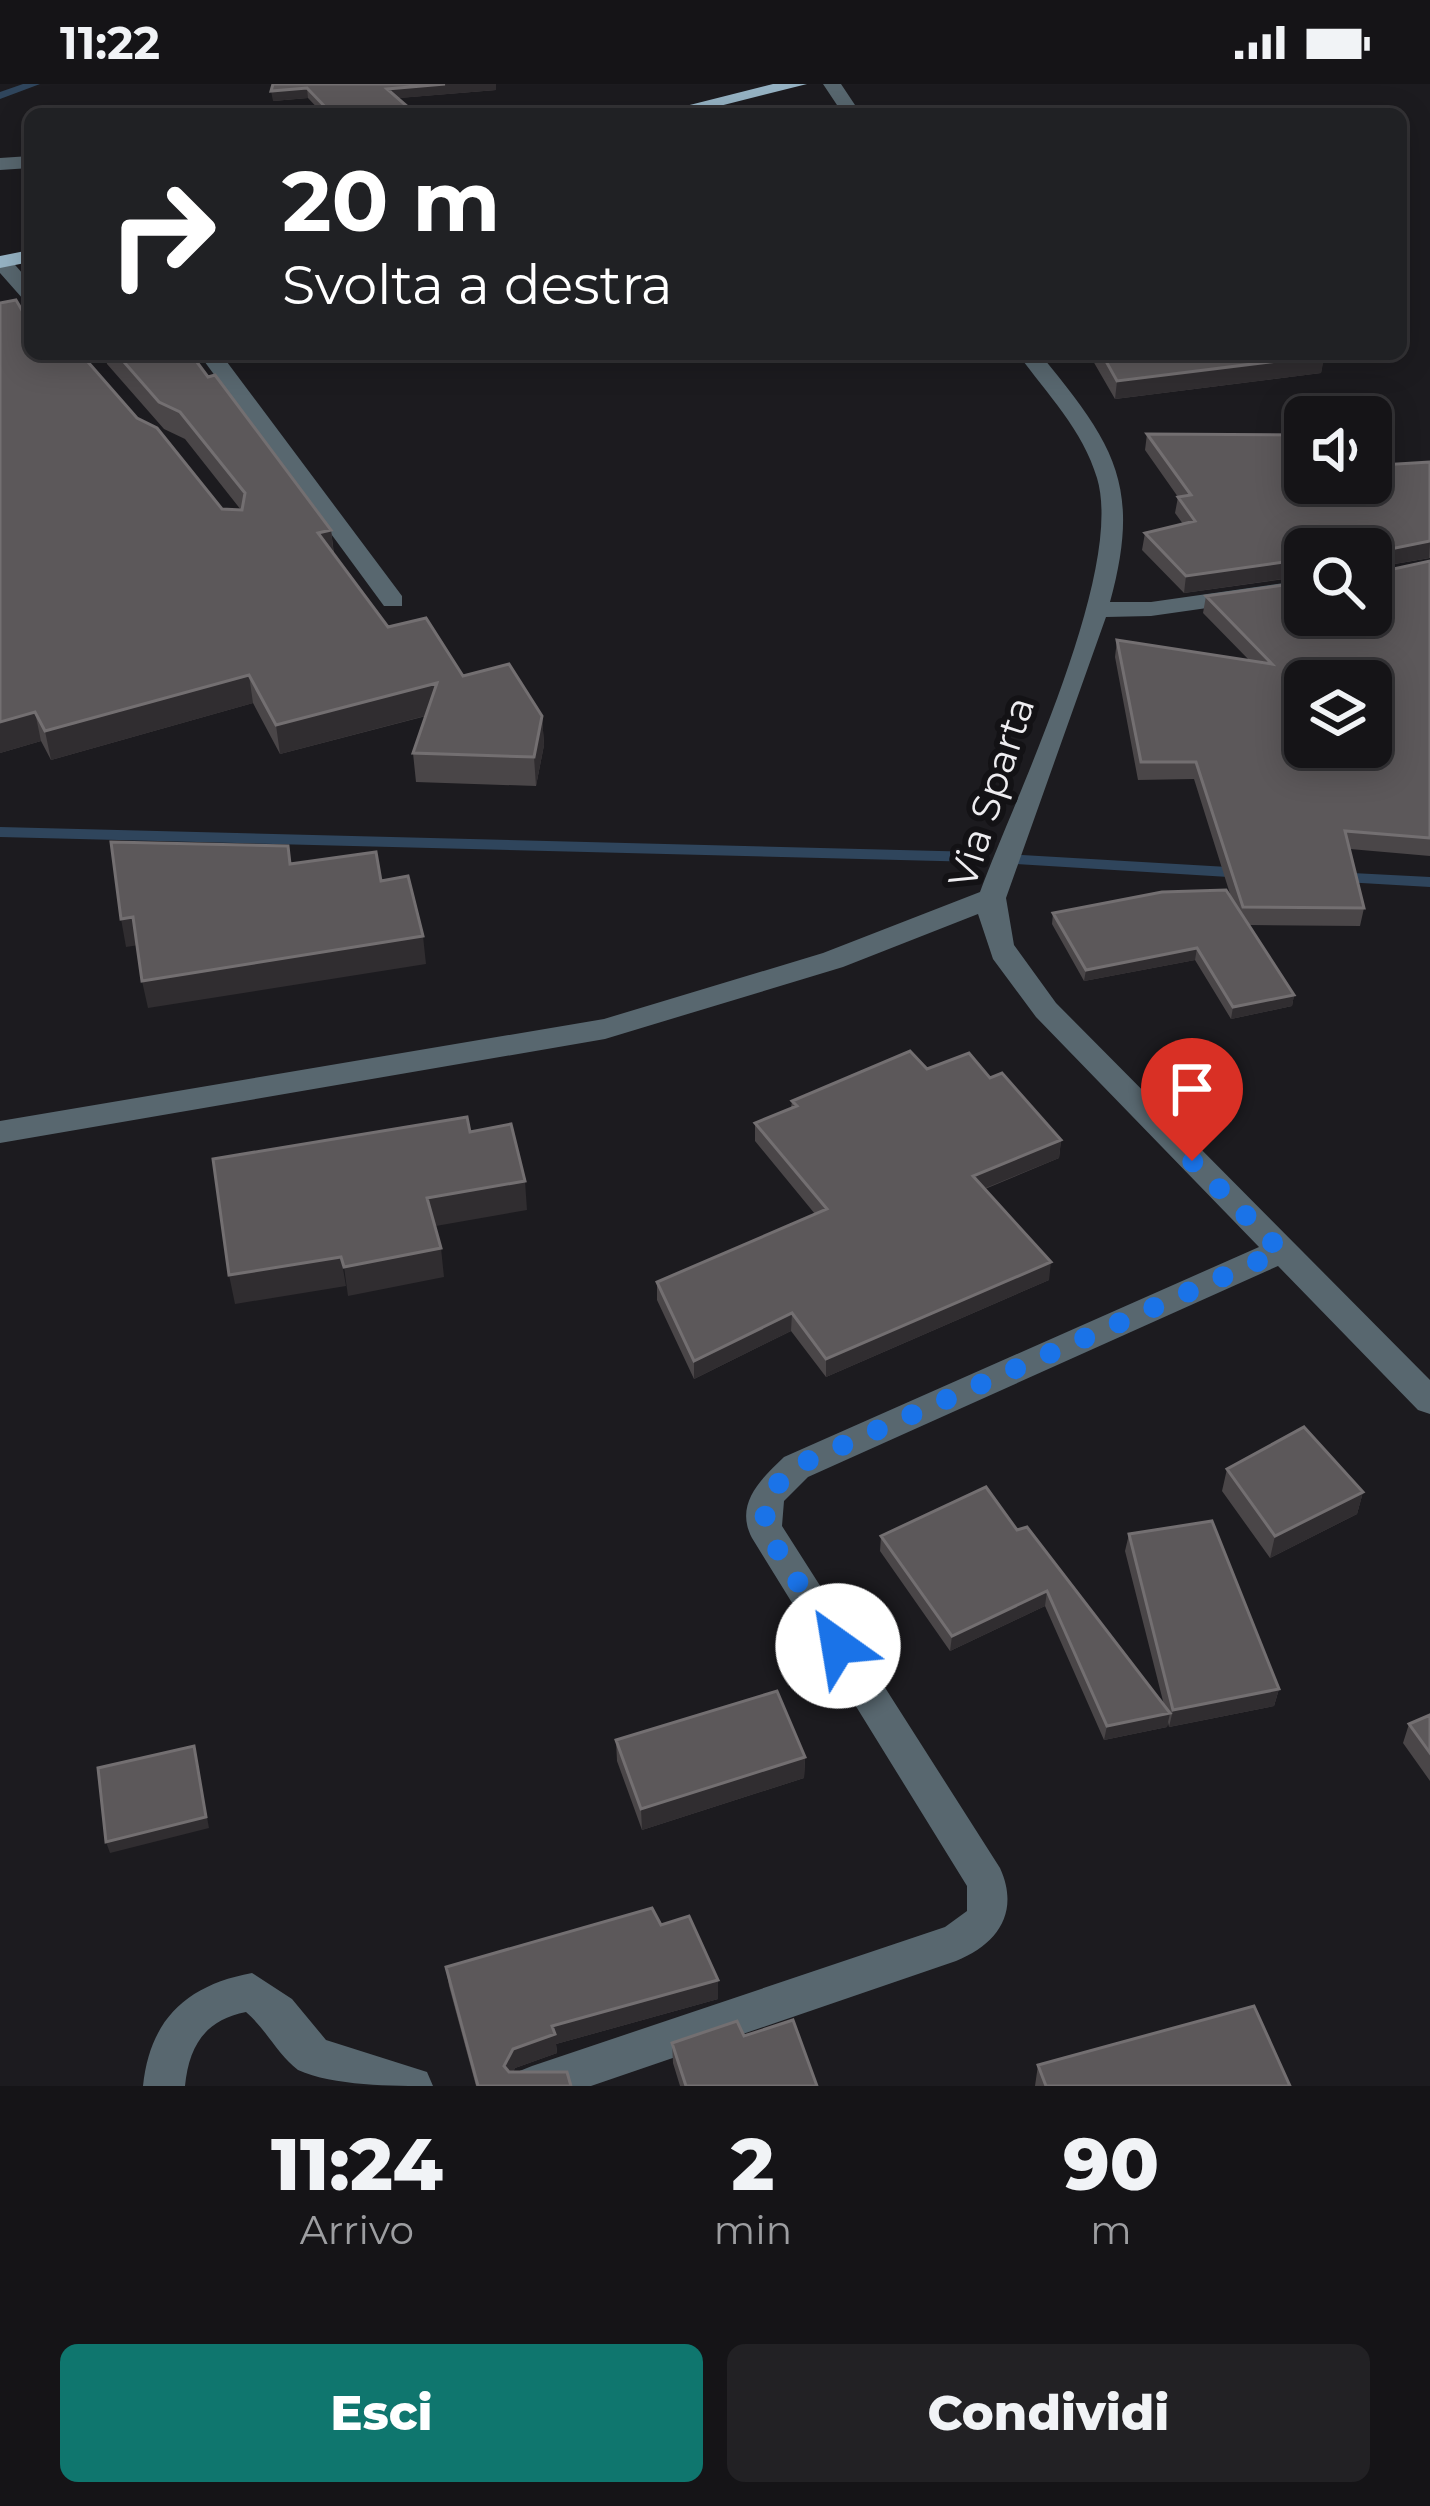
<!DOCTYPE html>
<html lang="it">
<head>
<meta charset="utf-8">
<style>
  :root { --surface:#151417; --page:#222124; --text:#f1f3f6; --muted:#9d9ea1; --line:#343336; --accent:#0f766e }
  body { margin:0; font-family:Montserrat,sans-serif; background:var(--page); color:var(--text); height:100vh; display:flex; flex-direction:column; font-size:45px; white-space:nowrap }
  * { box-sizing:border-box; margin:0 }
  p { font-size:39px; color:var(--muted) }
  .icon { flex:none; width:66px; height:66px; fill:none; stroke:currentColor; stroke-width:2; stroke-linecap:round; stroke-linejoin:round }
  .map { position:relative; height:2002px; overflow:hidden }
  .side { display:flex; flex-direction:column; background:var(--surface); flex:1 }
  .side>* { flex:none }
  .top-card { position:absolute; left:24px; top:24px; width:1383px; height:252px; border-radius:18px; box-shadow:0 6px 30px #0003,0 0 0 3px var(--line); background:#202124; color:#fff; overflow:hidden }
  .buttons { position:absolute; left:1284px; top:312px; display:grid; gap:24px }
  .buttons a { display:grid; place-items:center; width:108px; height:108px; border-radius:18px; background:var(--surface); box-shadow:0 6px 30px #0003,0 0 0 3px var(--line); font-size:60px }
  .pin { position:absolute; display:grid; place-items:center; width:102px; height:102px; color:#fff; margin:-123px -51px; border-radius:50% 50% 50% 0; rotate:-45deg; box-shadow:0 0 12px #0007 }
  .pin .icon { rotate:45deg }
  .me { position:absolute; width:132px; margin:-66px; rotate:328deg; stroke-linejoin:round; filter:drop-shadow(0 0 9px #0008) }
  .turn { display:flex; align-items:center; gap:42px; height:252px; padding:0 60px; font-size:54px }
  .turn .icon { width:156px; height:156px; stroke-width:2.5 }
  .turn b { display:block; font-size:84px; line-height:102px }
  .eta { display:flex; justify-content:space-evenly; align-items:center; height:204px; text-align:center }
  .eta b { font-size:72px; font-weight:800; line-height:84px }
  .button { display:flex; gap:24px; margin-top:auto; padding:24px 60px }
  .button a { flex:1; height:138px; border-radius:18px; background:var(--accent); color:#fff; font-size:48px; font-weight:800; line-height:138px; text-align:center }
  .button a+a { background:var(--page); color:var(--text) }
  .status { display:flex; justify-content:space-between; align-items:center; height:84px; padding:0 60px; background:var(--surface); direction:ltr }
  .status svg { height:33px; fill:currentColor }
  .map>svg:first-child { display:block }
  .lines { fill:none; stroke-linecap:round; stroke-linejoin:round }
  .stream { fill:#2f455c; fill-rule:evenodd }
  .minor { fill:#58676f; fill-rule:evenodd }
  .major { fill:#96b3c4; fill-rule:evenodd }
  .wall { fill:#4a4648 }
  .shaded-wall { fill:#302d30 }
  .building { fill:#5c585a; stroke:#736f71; stroke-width:3; fill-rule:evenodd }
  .route { stroke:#1a73e8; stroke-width:21; stroke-dasharray:0 37.8 }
  .labels { text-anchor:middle; stroke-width:12; stroke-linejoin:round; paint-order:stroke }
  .street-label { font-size:39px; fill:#eeedf0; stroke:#131215 }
</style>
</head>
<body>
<div class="status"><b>11:22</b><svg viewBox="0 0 49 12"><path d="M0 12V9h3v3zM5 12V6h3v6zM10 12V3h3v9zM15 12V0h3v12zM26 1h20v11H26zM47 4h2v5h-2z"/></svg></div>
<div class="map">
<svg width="1430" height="2002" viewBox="0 0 1430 2002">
  <rect width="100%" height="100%" fill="#1c1b1f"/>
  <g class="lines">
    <path class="stream" d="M23,0H40L0,15V8Z
      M0,743L979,768L987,773L979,778L0,753Z
      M1022,771L1245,784L1253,789L1245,794L1016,780L1014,776L1016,772Z
      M1333,788L1430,793V803L1327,797L1325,793Z"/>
    <path class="minor" d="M823,0H841L861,30H843Z
      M30,72V84L0,86V74Z
      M0,172L9,174L30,198V217L23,215L0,189Z
      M199,270H221L402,512V522H384Z
      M1018,270H1040C1114,360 1142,401 1110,518H1151L1305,496V510L1151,532L1106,533L1006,814L1014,861L1056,919L1430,1296V1330L1418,1326L1278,1182L808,1393L784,1417L782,1442L1000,1784C1020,1828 998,1860 956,1877L591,2002H511L517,1988L532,1982L945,1843L967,1827V1802L752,1454C734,1420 761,1395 784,1373L1259,1163L1036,933L993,875L978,830L843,883L605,955L0,1059V1037L604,935L823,869L980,808C1015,713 1125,488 1097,394C1083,346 1047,310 1018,270Z
      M252,1889L292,1915L326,1956L427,1988L433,2002C393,2002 333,2002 298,1986C278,1971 266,1945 246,1928C205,1936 189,1962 185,2002H143C150,1935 187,1901 252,1889Z"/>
    <path class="major" d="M773,0H807L688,30H654Z
      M30,166V178L0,184V172Z"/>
  </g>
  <path class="wall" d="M273,0L496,6L398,14L416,30H323L308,14L273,17Z
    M30,270L137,334L222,425L241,426L185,355L164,345L107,280L105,270H191L331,446L334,470L388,543L463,592L542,632L544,661L536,702L416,698L413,669L426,632L280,670L253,619L51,676L41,657L0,669Z
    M1089,270H1324L1321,289L1115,315Z
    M1147,350L1381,381L1430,378V474L1371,484V465H1305V492L1184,509L1142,466L1145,449L1183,440L1175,429L1178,413L1145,366Z
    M1430,477V772L1350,765L1364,824L1360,842L1249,841L1294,911L1292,922L1231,935L1195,876L1084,897L1052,840L1053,829L1231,813L1194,695L1138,696L1115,573L1117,556L1249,576L1203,529L1206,512L1375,489Z
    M927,985L990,994L1061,1056L1059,1074L985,1105L1049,1196L826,1293L791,1247L694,1295L657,1216V1198L815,1130L755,1057V1039L791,1024L792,1017Z
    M1227,1385L1363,1408L1357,1430L1270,1474L1222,1407Z
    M1017,1446L1164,1621L1125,1467L1129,1450L1279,1605L1274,1622L1169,1643L1168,1638L1167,1643L1104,1656L1045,1522L950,1567L880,1467L881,1452Z
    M1430,1631V1697L1403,1659L1409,1640Z
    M616,1656L805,1673L804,1694L642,1746L617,1677Z
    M446,1883L718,1896V1915L556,1960L557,1969L515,1984L513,1988L571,2002H476L449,1902Z
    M744,1952L817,2002H680L673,1979L672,1959Z
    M1038,1981L1290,2002H1035Z"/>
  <path class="shaded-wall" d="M445,0H496V6L388,15L387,5Z
    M307,4L308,14L273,17L271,7Z
    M1325,271L1321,289L1115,315L1117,297Z
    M331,446L334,474L318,449Z
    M1430,457L1429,474L1371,484V467Z
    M1305,475L1304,492L1184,509L1186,492Z
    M249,591L253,619L51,676L45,647Z
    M437,599L440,628L280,670L276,641Z
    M35,628L41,657L0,669V638Z
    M542,632L544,661L536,702L534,673Z
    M133,833L139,861L126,863L121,835Z
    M423,852L426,880L148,924L142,897Z
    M1197,864L1195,876L1084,897L1086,886Z
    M1294,911L1292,922L1231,935L1233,923Z
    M1061,1056L1059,1074L971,1110L973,1092Z
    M525,1097L527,1126L430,1143L427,1114Z
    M441,1164L444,1193L348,1212L344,1183Z
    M341,1173L346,1202L235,1220L229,1191Z
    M1051,1178L1049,1196L826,1293V1275Z
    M792,1229L791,1247L694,1295V1277Z
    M1363,1408L1357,1430L1270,1474L1275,1452Z
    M1047,1507L1045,1522L950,1567L952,1552Z
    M1279,1605L1274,1622L1169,1643L1173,1626Z
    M1170,1629L1167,1643L1104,1656L1107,1642Z
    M194,1662L209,1744L110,1769L106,1758Z
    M805,1673L804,1694L642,1746L641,1725Z
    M718,1896V1915L556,1960L557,1969L515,1984L507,2000L504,1982L513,1965L552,1942Z"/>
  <path class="building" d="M273,0H445L387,5L416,30H332L307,4L271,7Z
    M16,216L30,240V270H81L137,334L157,344L222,425L242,426L245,409L180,328L159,318L117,270H191L208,293L215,291L331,446L318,449L388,543L426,534L463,592L509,580L542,632L534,673L413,669L437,599L276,641L249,591L45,647L35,628L0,638V219Z
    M1102,270H1324L1325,271L1117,297Z
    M1147,350L1305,351V399H1371V370L1381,381L1430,378V457L1371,469V465H1305V475L1186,492L1145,449L1195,437L1178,413L1191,411Z
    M1430,477V754L1345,747L1364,824L1243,823L1196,678H1141L1117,556L1272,580L1206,512L1305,498V531H1371V485L1375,489ZM1305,597H1371V663H1305Z
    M111,758L288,762L290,780L376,768L381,797L408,792L423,852L142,897L133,833L121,835Z
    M1226,806L1294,911L1233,923L1197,864L1086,886L1053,829L1162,808Z
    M910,967L927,985L969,969L990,994L1002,989L1061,1056L973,1092L1051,1178L826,1275L792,1229L694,1277L657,1198L827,1125L755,1039L797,1022L792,1017Z
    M467,1033L470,1048L511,1040L525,1097L427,1114L441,1164L344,1183L341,1173L229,1191L213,1075Z
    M1304,1343L1363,1408L1275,1452L1227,1385Z
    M986,1403L1017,1446L1027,1443L1170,1629L1107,1642L1047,1507L952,1552L881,1452Z
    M1212,1437L1279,1605L1173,1626L1129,1450Z
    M777,1607L805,1673L641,1725L616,1656Z
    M1430,1631V1669L1409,1640Z
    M194,1662L206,1733L106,1758L98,1684Z
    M652,1824L661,1841L689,1832L718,1896L552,1942L555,1950L513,1965L504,1982L509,1988H567L571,2002H478L446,1883Z
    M1254,1922L1290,2002H1046L1038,1981Z
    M793,1936L817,2002H686L672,1959L737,1937L744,1952Z"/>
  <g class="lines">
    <path class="route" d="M838,1562L764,1444L767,1411L796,1382L1281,1167L1192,1077"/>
  </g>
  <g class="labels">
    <g class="street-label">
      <text transform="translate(991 708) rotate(-72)" y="14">Via Sparta</text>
    </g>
  </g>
</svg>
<div class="buttons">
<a><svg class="icon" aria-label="sound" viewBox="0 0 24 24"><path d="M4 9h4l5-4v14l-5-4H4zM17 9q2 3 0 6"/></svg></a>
<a><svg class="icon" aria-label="search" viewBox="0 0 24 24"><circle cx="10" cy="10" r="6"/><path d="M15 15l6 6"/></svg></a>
<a><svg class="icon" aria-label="layers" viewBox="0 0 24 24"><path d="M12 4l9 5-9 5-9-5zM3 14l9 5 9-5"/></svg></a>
</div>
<div class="pin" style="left:1192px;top:1077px;background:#d93025"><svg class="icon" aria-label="arrive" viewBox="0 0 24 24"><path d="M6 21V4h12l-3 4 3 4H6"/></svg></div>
<svg class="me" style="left:838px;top:1562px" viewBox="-20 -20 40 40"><circle r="19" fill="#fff"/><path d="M0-13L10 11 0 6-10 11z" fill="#1a73e8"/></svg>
<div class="top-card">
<div class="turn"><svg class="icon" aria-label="right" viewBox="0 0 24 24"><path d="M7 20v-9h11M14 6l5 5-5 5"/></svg><div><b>20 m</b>Svolta a destra</div></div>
</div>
</div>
<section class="side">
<div class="eta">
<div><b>11:24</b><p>Arrivo</p></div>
<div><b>2</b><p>min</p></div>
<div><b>90</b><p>m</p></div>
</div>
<div class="button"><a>Esci</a><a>Condividi</a></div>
</section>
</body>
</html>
